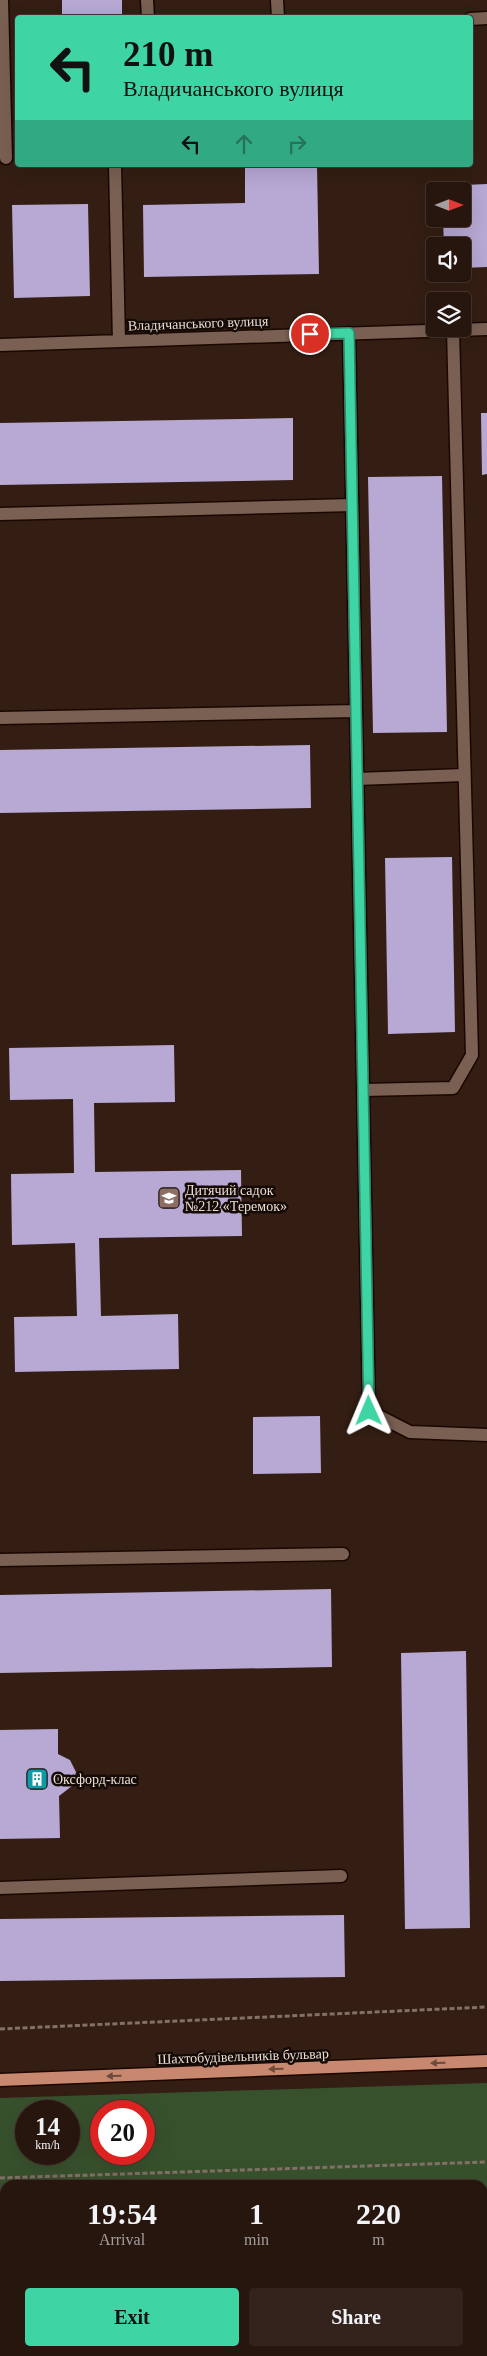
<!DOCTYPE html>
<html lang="en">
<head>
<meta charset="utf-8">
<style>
  :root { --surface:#27160e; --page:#33231c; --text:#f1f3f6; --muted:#a49f9e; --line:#43352e; --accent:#3ed4a3 }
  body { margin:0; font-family:"Times New Roman",serif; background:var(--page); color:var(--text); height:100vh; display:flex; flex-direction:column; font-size:19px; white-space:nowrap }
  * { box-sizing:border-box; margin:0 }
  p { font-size:16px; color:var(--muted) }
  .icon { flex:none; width:28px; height:28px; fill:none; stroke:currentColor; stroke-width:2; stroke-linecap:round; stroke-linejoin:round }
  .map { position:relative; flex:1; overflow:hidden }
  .sheet { position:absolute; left:0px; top:2180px; width:488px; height:176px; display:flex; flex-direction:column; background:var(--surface); border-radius:15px 15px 0 0; box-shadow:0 5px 20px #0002,0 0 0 1px var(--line) }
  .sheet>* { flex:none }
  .banner { position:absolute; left:15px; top:15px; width:458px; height:152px; border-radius:5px; box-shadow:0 5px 20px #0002,0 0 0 1px var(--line); background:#3ed4a3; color:#111; overflow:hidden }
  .needle { width:32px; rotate:90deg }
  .buttons { position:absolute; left:426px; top:182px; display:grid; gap:10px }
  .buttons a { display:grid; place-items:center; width:45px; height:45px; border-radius:5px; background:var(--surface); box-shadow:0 5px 20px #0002,0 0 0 1px var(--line); font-size:25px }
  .speed { position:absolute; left:15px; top:2100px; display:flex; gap:10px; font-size:25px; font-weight:700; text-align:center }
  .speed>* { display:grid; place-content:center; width:65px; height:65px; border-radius:50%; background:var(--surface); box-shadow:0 5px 20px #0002,0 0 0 1px var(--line); line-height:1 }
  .speed small { font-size:12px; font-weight:400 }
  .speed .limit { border:8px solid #d22; background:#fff; color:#111 }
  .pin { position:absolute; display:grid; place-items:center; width:42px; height:42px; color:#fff; margin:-21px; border:2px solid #fff; border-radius:50%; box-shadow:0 1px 5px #0007 }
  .me { position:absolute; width:55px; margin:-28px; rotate:359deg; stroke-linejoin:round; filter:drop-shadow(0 0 4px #0008) }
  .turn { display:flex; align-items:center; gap:18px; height:105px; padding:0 25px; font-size:22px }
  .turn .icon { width:65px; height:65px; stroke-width:2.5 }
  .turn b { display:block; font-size:35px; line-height:42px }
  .lanes { display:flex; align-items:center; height:48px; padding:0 25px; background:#0003; justify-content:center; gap:25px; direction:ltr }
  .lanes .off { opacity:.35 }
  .eta { display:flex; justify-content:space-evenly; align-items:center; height:85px; text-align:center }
  .eta b { font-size:30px; font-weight:700; line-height:35px }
  .button { display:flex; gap:10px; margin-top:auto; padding:10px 25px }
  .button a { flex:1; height:58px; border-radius:5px; background:var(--accent); color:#111; font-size:20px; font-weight:700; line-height:58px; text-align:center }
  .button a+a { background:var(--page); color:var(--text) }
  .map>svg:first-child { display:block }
  .forest { fill:#38512d; fill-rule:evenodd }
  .building { fill:#b7a8d4 }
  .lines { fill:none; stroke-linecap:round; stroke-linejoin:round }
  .minor-casing { stroke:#1b0701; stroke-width:15 }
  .major-casing { stroke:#1b0701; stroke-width:15 }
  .path { stroke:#837067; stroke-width:3; stroke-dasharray:5 2.5; stroke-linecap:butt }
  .minor { stroke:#7a6053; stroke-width:12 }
  .major { stroke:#c7886f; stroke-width:12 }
  .oneway { fill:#6e4a3a }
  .route-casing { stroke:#288a6a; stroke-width:12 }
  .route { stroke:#3ed4a3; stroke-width:9 }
  .labels { text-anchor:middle; stroke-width:5; stroke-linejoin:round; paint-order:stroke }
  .street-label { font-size:14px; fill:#ebdcd4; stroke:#150b06 }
  .poi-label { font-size:14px; fill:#ebdcd4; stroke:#150b06; text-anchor:start }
</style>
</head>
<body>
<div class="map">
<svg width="487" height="2356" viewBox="0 0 487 2356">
  <rect width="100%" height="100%" fill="#341e13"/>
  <path class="forest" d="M487,2083V2224H483L482,2185H5V2239H0V2098ZM26,2111H69V2154H26ZM101,2111H144V2154H101Z"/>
  <path class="building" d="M62,0H122V18H62Z
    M245,165H317L319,274L144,277L143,205L245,203Z
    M487,184V267L462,268V246H444L443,219H462V191H442V186Z
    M88,204L90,296L14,298L12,205Z
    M481,413H487V474L482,475Z
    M293,418V480L0,485V423Z
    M442,476L447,732L373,733L368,477Z
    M310,745L311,808L0,813V750Z
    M452,857L455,1032L388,1034L385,858Z
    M174,1045L175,1102L94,1103L95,1172L241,1170L242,1236L99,1238L101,1316L178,1314L179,1369L15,1372L14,1317L77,1316L75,1243L12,1245L11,1174L74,1173L73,1099L10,1100L9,1048Z
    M320,1416L321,1473L253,1474V1417Z
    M331,1589L332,1667L0,1673V1595Z
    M466,1651L470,1928L405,1929L401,1653Z
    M58,1729V1754L70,1760L76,1772L72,1786L59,1796L60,1838L0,1839V1730Z
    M344,1915L345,1977L0,1981V1919Z"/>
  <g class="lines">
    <g class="minor-casing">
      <path id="minor" d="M2,0L6,158
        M147,0L148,18
        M277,0L278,18
        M470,19L487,18
        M115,165L119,341
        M349,333L369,1411L410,1432L487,1435
        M0,345L487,329
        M0,514L352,505
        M0,718L356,711
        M357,779L464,775
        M363,1090L453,1088L472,1055L453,330
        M0,1560L343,1554
        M0,1888L341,1876"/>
    </g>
    <g class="major-casing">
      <path id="major" d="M0,2080L487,2061
        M482,2250H487
        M0,2268L5,2267"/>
    </g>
    <path class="path" d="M0,2029L487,2007
      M0,2178L487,2162
      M482,2325H487
      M0,2344H5
      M381,2351L382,2356"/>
    <use href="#minor" class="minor"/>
    <use href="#major" class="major"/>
  </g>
  <defs><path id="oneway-solid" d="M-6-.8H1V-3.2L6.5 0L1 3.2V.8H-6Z" transform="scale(1.25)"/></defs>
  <g class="oneway">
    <use href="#oneway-solid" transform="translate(438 2063) rotate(178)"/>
    <use href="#oneway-solid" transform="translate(276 2069) rotate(178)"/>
    <use href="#oneway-solid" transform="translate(114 2076) rotate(178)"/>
  </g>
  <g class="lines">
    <g class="route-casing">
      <path id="route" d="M310,334L349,333L369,1411"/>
    </g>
    <use href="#route" class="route"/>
  </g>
  <defs>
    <g id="school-square" transform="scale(1.125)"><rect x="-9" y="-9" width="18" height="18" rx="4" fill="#8d6e63" stroke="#150b06"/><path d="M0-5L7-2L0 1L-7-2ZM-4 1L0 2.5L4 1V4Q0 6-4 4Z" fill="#fff"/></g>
    <g id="building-square" transform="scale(1.125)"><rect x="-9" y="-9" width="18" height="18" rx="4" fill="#0f9aa8" stroke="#150b06"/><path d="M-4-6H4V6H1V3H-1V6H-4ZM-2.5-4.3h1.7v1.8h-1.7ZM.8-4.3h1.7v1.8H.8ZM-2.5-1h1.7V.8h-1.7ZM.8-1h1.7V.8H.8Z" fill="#fff"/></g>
  </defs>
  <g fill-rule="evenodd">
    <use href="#school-square" x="169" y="1198"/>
    <use href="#building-square" x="37" y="1779"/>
  </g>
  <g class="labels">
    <g class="street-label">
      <text transform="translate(198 323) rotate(-2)" y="5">Владичанського вулиця</text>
      <text transform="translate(243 2056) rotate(-2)" y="5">Шахтобудівельників бульвар</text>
    </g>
    <g class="poi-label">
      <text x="185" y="1195">Дитячий садок<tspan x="185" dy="16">№212 «Теремок»</tspan></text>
      <text x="53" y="1784">Оксфорд-клас</text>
    </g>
  </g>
</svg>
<div class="buttons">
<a><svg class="needle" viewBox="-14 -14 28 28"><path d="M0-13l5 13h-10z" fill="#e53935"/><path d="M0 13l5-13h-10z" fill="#a49f9e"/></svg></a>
<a><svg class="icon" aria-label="sound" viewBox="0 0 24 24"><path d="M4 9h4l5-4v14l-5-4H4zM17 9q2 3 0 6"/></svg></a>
<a><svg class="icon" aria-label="layers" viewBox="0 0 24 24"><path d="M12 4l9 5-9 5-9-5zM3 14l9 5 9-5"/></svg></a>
</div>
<div class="speed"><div>14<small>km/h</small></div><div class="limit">20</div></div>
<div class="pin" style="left:310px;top:334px;background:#d93025"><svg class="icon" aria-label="arrive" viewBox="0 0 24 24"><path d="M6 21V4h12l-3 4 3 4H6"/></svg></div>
<svg class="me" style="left:369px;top:1411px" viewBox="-20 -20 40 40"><path d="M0-17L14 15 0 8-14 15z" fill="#3ed4a3" stroke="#fff" stroke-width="4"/></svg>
<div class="banner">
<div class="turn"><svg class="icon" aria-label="left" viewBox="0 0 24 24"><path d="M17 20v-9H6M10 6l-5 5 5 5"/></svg><div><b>210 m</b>Владичанського вулиця</div></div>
<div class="lanes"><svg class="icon" aria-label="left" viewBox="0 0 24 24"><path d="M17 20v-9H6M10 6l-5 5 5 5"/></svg><svg class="icon off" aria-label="ahead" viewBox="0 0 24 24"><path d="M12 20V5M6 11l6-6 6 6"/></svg><svg class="icon off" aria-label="right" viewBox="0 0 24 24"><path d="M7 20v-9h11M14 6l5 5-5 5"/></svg></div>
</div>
<section class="sheet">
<div class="eta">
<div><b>19:54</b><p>Arrival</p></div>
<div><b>1</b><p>min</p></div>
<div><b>220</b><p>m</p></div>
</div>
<div class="button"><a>Exit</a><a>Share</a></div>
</section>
</div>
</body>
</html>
